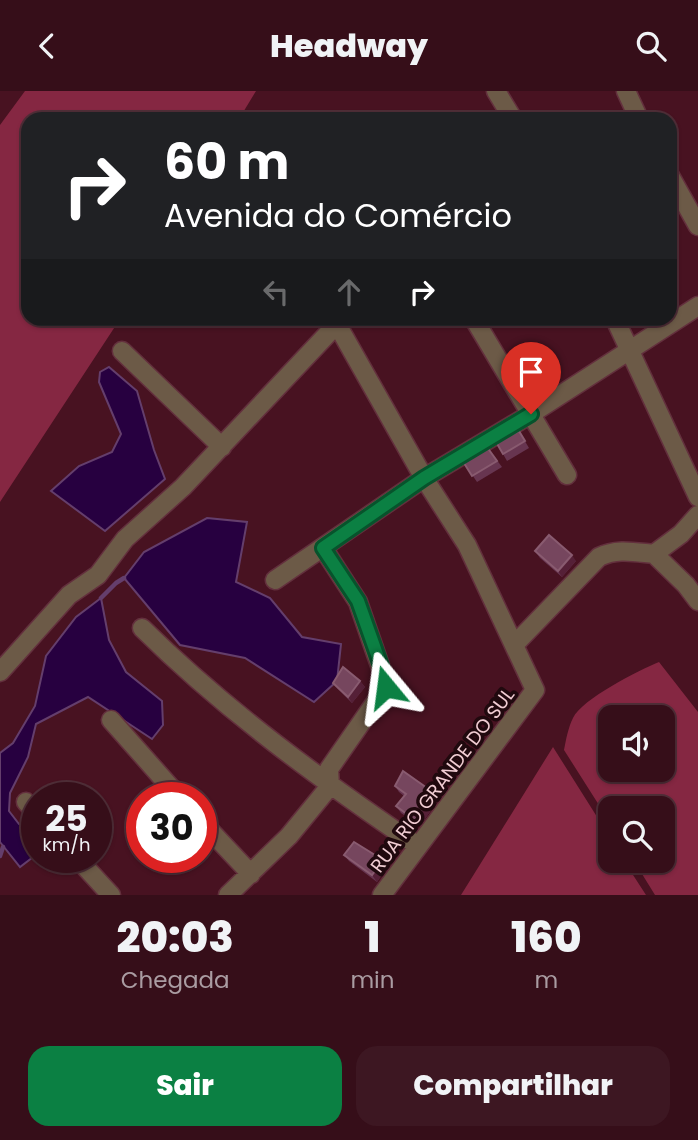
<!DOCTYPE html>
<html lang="pt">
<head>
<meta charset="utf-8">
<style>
  :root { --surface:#360e19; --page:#3d1722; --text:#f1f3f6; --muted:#aa9ca2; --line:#502e38; --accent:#0b8043 }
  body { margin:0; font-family:Poppins,sans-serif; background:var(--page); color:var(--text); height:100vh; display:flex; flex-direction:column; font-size:26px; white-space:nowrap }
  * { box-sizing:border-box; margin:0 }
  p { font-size:23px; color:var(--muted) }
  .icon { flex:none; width:38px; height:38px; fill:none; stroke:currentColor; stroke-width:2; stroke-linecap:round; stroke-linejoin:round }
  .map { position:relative; height:804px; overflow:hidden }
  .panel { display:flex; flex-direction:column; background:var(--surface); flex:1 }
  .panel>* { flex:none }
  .banner { position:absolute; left:21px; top:21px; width:656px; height:214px; border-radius:21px; box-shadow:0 2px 5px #0004,0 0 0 2px var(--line); background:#202124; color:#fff; overflow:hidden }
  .tools { position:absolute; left:598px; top:614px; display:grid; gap:14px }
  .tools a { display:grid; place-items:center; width:77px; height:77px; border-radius:14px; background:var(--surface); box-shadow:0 2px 5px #0004,0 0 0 2px var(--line); font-size:35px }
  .speed { position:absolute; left:21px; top:691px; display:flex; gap:14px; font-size:35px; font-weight:700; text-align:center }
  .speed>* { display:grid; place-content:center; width:91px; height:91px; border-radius:50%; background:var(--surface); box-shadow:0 2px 5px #0004,0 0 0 2px var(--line); line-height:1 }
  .speed small { font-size:18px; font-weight:400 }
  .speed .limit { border:10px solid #d22; background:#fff; color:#111 }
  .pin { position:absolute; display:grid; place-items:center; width:60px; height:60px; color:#fff; margin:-72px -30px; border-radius:50% 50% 50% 0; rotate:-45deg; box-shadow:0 0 7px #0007 }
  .pin .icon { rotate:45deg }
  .me { position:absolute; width:77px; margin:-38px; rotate:344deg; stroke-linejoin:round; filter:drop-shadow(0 0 5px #0008) }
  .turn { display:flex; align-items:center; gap:24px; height:147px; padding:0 28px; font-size:32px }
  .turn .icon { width:91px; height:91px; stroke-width:2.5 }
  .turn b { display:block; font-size:49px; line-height:60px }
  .lanes { display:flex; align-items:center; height:66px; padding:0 28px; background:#0003; justify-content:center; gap:35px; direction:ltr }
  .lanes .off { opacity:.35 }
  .eta { display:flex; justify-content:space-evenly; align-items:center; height:119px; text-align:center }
  .eta b { font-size:42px; font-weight:800; line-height:49px }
  .cta { display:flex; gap:14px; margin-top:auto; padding:14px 28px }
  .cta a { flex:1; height:80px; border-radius:21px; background:var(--accent); color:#fff; font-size:28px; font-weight:800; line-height:80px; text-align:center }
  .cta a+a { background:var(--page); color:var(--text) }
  header { display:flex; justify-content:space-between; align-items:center; height:91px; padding:0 28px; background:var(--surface); font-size:32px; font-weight:800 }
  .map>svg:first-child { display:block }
  .green { fill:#852742; fill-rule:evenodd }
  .water { fill:#270040; stroke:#643e6c; stroke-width:2 }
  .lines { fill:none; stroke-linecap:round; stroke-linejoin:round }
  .stream { stroke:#643e6c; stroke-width:4.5 }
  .minor-casing { stroke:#63303d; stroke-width:21 }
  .minor { stroke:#6c5a47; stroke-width:18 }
  .wall { fill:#673550 }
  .shaded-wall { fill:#552037 }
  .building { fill:#76465e; stroke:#895b70; stroke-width:2 }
  .route-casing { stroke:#07532c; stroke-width:18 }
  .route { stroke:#0b8043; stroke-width:12 }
  .labels { text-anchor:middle; stroke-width:7; stroke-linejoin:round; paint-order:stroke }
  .street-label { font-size:19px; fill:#f1cdd3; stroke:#20090e }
</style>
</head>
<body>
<header><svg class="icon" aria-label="back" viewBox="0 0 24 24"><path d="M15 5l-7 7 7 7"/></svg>Headway<svg class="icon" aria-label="search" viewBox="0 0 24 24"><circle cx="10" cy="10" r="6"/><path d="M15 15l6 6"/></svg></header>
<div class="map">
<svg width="698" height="804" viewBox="0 0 698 804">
  <rect width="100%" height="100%" fill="#481221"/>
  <path class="green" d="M25,0H256L239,28H28V228H120L0,411V34Z
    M659,571L698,621V804H655L634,770H663V718H611V733L564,659C566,649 568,637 573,627C582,608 639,579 659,571ZM611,626H663V679H611Z
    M553,656L611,748V770H624L646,804H461Z"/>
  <path class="water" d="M109,276L137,300L154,359L165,388L105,440L51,400L79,375L112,361L121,343L99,291L100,281Z
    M207,427L247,431L236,491L270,507L302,546L341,553L337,590L314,611L245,567L180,554L124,487L144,461Z
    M101,507L109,549L126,581L162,610L163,634L152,648L88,606L36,633L28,666L10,702L9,720L19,733L37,743V763L20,776L0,751V662L13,652L35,615L46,565L76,526Z"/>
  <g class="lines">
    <path class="stream" d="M101,507L116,492L124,487
      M0,765L3,756"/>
    <g class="minor-casing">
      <path id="minor" d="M496,0L513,28
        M626,0L639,28
        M670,85L698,135
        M334,228L424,387L467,454L535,599L382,804
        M474,228L567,384
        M615,228L698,406
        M122,260L222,356
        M654,463L686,494L698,510
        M275,489L424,387L531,323L698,215
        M142,537C226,620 321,689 418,755
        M515,553L599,466C617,457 634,461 654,463L681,443L698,424
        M0,581L69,504L98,484L125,448L183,396L337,233
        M111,629L180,707
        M26,711L37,723
        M201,730L251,783
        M76,766L111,804
        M228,804L289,745L330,695L329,678L386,596L385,589L358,511L323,457"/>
    </g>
    <use href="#minor" class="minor"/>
  </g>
  <path class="wall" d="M519,340L529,357L507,370L503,363Z
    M487,356L502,376L477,391L462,369Z
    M535,460L576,470L562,486L540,467Z
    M360,590L365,596L352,612L338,598L333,592Z
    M395,695L434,702L438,709L420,735L401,722L396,715L404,705L399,701Z
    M344,764L387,776L377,791L349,770Z"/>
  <path class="shaded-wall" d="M572,464L576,470L562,486L558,480Z
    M360,590L365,596L352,612L348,606Z
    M434,702L438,709L420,735L415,729Z
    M383,769L387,776L377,791L372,784Z"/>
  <path class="building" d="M519,340L525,350L503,363L496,351Z
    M487,356L497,370L472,385L462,369Z
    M549,444L572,464L558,480L535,460Z
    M343,576L360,590L348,606L333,592Z
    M403,680L434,702L415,729L396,715L406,703L395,695Z
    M354,751L383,769L372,784L344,764Z"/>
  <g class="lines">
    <g class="route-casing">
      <path id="route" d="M386,596V589L358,510L323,457L424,387L531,323"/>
    </g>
    <use href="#route" class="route"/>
  </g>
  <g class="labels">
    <g class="street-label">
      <text transform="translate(442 689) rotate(-53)" y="7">RUA RIO GRANDE DO SUL</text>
    </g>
  </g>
</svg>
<div class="tools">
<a><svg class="icon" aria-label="sound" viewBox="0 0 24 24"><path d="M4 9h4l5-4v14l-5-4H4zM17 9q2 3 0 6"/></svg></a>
<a><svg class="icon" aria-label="search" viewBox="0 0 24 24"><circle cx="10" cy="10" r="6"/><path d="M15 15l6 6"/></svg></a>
</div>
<div class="speed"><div>25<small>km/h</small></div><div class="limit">30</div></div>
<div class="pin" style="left:531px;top:323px;background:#d93025"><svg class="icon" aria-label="arrive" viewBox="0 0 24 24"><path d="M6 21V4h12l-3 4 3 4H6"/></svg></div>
<svg class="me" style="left:386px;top:596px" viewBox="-20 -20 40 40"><path d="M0-17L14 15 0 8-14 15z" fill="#0b8043" stroke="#fff" stroke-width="4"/></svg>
<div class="banner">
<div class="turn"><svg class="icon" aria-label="right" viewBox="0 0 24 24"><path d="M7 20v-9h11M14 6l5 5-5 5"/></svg><div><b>60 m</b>Avenida do Comércio</div></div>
<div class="lanes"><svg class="icon off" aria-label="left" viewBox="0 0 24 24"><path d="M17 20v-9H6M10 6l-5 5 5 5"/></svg><svg class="icon off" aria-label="ahead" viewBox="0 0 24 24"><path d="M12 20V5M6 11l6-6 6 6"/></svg><svg class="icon" aria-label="right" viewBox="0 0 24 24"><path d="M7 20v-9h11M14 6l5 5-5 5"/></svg></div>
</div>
</div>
<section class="panel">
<div class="eta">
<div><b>20:03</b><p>Chegada</p></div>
<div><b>1</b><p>min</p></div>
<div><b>160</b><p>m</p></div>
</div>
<div class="cta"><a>Sair</a><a>Compartilhar</a></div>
</section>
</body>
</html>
